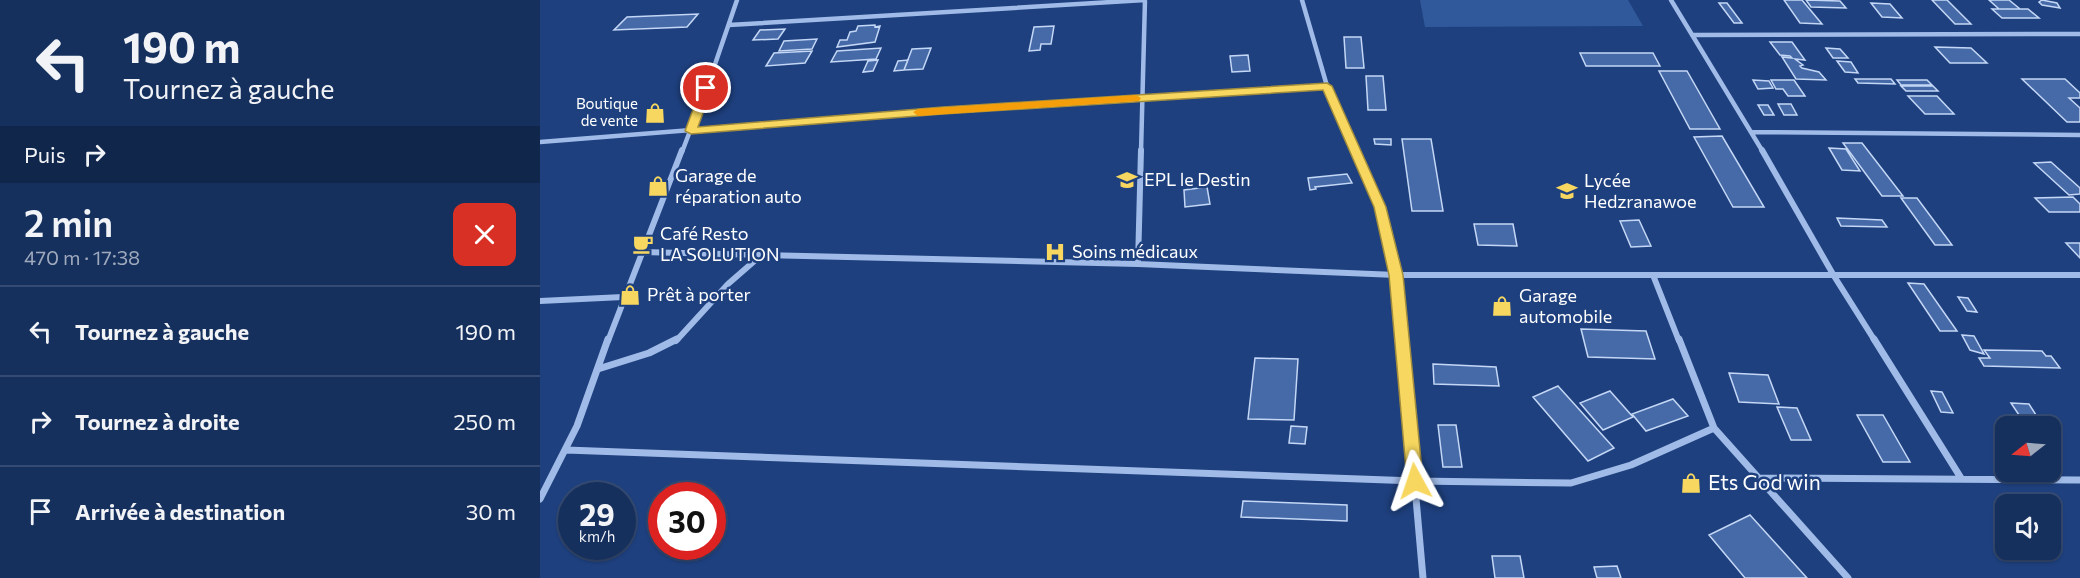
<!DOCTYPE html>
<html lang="fr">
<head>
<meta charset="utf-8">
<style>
  :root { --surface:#16305e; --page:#1f3864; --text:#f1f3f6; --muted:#9ea9bc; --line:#354b73 }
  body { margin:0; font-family:Commissioner,sans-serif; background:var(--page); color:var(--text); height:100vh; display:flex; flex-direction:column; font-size:22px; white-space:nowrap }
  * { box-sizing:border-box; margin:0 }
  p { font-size:20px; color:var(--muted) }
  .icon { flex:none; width:33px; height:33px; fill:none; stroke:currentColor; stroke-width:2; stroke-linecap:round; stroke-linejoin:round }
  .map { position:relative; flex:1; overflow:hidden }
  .sheet { display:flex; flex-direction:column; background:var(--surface); width:540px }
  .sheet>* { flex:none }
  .banner { background:#16305e; color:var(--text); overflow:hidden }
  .needle { width:39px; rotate:253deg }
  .controls { position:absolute; left:1455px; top:416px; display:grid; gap:12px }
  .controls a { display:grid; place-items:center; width:66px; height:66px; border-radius:12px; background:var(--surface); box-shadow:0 2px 4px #0004,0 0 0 2px var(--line); font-size:30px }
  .speed { position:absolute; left:18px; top:482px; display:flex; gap:12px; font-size:30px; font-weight:700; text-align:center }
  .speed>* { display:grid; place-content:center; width:78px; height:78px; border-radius:50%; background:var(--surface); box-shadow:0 2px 4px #0004,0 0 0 2px var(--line); line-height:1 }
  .speed small { font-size:15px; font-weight:400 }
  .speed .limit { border:9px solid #d22; background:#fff; color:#111 }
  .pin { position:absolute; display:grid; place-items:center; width:51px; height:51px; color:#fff; margin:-26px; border:3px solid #fff; border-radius:50%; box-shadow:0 2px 6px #0007 }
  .me { position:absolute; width:66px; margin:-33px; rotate:355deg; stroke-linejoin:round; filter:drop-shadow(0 0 4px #0008) }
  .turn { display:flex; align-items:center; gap:21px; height:126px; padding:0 24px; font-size:27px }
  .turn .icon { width:78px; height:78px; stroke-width:2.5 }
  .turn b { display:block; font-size:42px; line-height:51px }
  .then { display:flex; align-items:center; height:57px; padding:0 24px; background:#0003; gap:12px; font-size:22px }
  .round { display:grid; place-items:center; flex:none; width:63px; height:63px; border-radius:12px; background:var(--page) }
  .head { display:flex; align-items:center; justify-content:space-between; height:102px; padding:0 24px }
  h1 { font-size:36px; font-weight:600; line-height:45px }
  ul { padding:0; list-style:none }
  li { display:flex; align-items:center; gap:18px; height:90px; padding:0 24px; border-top:2px solid var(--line) }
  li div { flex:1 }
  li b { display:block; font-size:22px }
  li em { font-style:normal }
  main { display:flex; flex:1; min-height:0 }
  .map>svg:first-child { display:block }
  .green { fill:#30599c }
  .building { fill:#466aa7; stroke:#c4d7f6; stroke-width:1.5 }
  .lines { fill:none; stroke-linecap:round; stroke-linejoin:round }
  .street-far2 { stroke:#a0bbe8; stroke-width:4.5 }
  .street-far1 { stroke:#a0bbe8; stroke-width:6 }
  .street { stroke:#a0bbe8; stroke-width:7 }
  .route { fill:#f7d75f; stroke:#a18c3e; stroke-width:1.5 }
  .slow { fill:#f59e0b }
  .labels { text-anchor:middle; stroke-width:5; stroke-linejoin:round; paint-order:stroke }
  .far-poi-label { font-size:15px; fill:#fff; stroke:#1e407e; text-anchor:end }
  .poi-label { font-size:18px; fill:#fff; stroke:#1e407e; text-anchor:start }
  .near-poi-label { font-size:21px; fill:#fff; stroke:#1e407e; text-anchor:start }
</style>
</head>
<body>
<main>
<section class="sheet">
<div class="banner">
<div class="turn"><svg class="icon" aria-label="left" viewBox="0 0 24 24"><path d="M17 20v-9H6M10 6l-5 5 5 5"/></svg><div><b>190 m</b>Tournez à gauche</div></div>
<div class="then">Puis<svg class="icon" aria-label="right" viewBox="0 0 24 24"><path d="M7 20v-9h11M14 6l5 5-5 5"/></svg></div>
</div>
<div class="head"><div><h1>2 min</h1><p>470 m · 17:38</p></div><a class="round" style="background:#d93025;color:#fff"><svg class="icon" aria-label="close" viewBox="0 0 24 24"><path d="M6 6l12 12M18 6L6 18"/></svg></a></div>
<ul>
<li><svg class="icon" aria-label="left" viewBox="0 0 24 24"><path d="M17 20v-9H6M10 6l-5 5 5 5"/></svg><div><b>Tournez à gauche</b></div><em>190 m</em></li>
<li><svg class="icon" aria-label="right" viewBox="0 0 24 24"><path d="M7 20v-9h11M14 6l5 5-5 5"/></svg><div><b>Tournez à droite</b></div><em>250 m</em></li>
<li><svg class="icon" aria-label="arrive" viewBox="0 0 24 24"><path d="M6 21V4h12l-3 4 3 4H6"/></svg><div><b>Arrivée à destination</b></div><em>30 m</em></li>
</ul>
</section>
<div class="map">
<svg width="1540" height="578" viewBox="0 0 1540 578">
  <rect width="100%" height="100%" fill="#1e407e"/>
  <path class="green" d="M880,0H1088L1103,26L885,27Z"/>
  <path class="building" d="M1244,0H1262L1282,24L1260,23Z
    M1266,0L1300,1L1306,8L1271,7Z
    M1392,0H1407L1431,24H1415Z
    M1449,0H1469L1480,9H1459Z
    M1502,0L1517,3L1520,8L1502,5L1499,2Z
    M1179,3H1187L1202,23H1194Z
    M1331,3L1350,4L1362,18L1342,17Z
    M1452,9H1488L1499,18H1462Z
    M158,14L147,27L74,30L87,17Z
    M335,25V27L340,26L335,42L297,47L300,40H307L310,32L316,31L318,26Z
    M514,26L511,44H501L500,50L489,51L494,27Z
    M245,29L238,39L213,40L220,30Z
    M804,37H821L824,68H806Z
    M277,39L272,49L239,51L244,41Z
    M1230,42H1252L1265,60L1255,59L1263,65L1260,66L1262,68L1279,72L1286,80L1256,79L1242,57L1252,58L1250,56L1240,55Z
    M1395,47L1431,48L1447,63H1410Z
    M341,48L336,59L291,62L297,51Z
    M391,48L383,69L364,70L372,49Z
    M1286,48L1300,49L1308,58H1293Z
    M272,51L265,63L226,66L234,53Z
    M1040,53H1113L1120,66H1046Z
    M708,55L710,71L692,72L690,56Z
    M338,60L333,71L323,72L328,61Z
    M368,60L364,70L354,71L358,61Z
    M1297,61L1311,62L1318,73L1305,72Z
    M1119,71H1147L1180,129H1150Z
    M826,76H843L846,110H828Z
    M1315,79H1351L1355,84L1318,83Z
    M1482,79H1525L1540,93V98H1529L1540,108V122H1527Z
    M1213,80L1229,81L1233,88L1218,89Z
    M1231,80H1254L1265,96H1248L1243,89H1236Z
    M1357,80H1387L1392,85H1361Z
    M1361,86H1393L1398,91H1366Z
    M1368,96H1397L1414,114H1385Z
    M1238,104H1251L1257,115H1244Z
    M1218,105H1228L1234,115H1224Z
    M1182,136L1224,207H1193L1154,137Z
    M834,139H851V145L835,144Z
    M862,139H891L903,211H872Z
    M1303,143H1322L1363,196H1342Z
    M1289,148L1306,149L1320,171L1302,170Z
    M1511,162L1540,188V194L1529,195L1494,163Z
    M807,174L812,183L775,187L776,189L770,190L768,178Z
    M667,187L670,204L645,207L644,190Z
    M1533,197L1540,204V212H1509L1495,198Z
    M1361,198H1377L1412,245H1395Z
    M1297,218L1342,220L1347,227L1301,226Z
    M1099,220L1111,246L1091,247L1080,221Z
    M934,224H973L977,246L938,245Z
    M1526,243H1540V258Z
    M1368,283L1384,284L1417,331H1400Z
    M1418,297L1428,298L1437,312L1427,311Z
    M1041,329L1106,331L1115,359L1048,357Z
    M1422,335L1434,336L1444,354L1430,350Z
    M1444,350L1502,351L1506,356H1511L1520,368L1444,366L1439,358H1450Z
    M715,358L758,359L754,420L708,419Z
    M893,364L956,367L959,386L894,384Z
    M1189,373L1228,375L1239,404L1199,402Z
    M1018,386L1074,448L1048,461L993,397Z
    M1070,391L1093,417L1063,430L1040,403Z
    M1391,391L1402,392L1413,413L1401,412Z
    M1133,399L1148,416L1106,431L1092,414Z
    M1471,403L1489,404L1496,415H1479Z
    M1237,407L1257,408L1271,440H1251Z
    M1317,415H1343L1370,462H1343Z
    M898,425H916L922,467H903Z
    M751,426L767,427L765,444L749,443Z
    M703,501L807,505V521L701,517Z
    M1210,515L1267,578H1205L1169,535Z
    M952,556H980L984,578H955Z
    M1077,566L1081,578H1057L1054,567Z"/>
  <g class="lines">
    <path class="street-far2" d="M762,0L787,86L816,152
      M1131,0L1223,152
      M189,25L605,0
      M1152,35L1540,34
      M1212,132L1540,135
      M0,142L403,110L787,86
      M142,152L171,76L197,0
      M601,152L605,0"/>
    <path class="street-far1" d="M815,150L840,207L856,275L862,341
      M1222,150L1294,276L1335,341
      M102,252L598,264L856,275H1540
      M598,264L601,150
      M1113,275L1139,341
      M0,301L83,297
      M68,341L142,150
      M136,341L188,284L219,257"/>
    <path class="street" d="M862,339L883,578
      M1139,339L1174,428L1308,578
      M1334,339L1421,478
      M58,369L109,353L137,339
      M26,450L875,481L1031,483L1091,465L1174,428
      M1218,478L1540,480
      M0,499L37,426L68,339"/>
  </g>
  <path class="route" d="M787,83L792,86L846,207L863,275L883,481L881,486L875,488L869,486L867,481L849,275L834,207L783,90L403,114L151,134L145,131L161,88L166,85L172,88L158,127L403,107Z"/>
  <path class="slow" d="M596,95L601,98L599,101L378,116L373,112L378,109Z"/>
  <defs>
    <g id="shop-bare" transform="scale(1.62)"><path d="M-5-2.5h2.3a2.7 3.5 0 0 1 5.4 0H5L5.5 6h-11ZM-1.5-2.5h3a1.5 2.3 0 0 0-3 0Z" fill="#f7d75f" stroke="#1e407e" stroke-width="2.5" paint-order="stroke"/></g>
    <g id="school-bare" transform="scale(1.62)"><path d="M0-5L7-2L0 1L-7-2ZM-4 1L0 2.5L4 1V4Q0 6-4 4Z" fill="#f7d75f" stroke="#1e407e" stroke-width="2.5" paint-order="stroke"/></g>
    <g id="cafe-bare" transform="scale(1.62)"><path d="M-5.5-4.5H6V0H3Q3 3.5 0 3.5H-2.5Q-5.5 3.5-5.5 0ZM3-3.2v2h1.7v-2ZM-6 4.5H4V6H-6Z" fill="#f7d75f" stroke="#1e407e" stroke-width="2.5" paint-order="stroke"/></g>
    <g id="hospital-bare" transform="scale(1.62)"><path d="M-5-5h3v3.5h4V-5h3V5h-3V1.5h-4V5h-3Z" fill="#f7d75f" stroke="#1e407e" stroke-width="2.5" paint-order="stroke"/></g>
  </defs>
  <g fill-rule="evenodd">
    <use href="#shop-bare" x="115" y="113"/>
    <use href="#school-bare" x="587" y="180"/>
    <use href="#shop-bare" x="118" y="186"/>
    <use href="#school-bare" x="1027" y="191"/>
    <use href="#cafe-bare" x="103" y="244"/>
    <use href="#hospital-bare" x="515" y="252"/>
    <use href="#shop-bare" x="90" y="295"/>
    <use href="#shop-bare" x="962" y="306"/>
    <use href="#shop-bare" x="1151" y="483"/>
  </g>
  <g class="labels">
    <g class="far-poi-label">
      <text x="98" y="109">Boutique<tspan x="98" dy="17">de vente</tspan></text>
    </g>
    <g class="poi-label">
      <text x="135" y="182">Garage de<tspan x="135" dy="21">réparation auto</tspan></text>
      <text x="604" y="186">EPL le Destin</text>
      <text x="1044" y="187">Lycée<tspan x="1044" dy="21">Hedzranawoe</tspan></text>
      <text x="120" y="240">Café Resto<tspan x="120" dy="21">LA SOLUTION</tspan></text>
      <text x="532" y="258">Soins médicaux</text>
      <text x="107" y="301">Prêt à porter</text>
      <text x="979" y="302">Garage<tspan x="979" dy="21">automobile</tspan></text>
    </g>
    <g class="near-poi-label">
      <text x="1168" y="490">Ets God win</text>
    </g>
  </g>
</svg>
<div class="controls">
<a><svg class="needle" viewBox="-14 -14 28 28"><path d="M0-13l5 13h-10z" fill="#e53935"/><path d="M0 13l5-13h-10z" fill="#9ea9bc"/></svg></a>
<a><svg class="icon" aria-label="sound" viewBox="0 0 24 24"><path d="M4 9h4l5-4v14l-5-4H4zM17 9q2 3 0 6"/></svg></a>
</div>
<div class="speed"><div>29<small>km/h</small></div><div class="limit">30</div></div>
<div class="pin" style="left:166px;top:88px;background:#d93025"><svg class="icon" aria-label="arrive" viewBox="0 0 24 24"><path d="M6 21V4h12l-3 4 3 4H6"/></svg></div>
<svg class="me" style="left:875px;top:481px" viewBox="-20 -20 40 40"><path d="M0-17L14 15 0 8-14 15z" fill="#f7d75f" stroke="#fff" stroke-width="4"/></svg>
</div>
</main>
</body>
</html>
